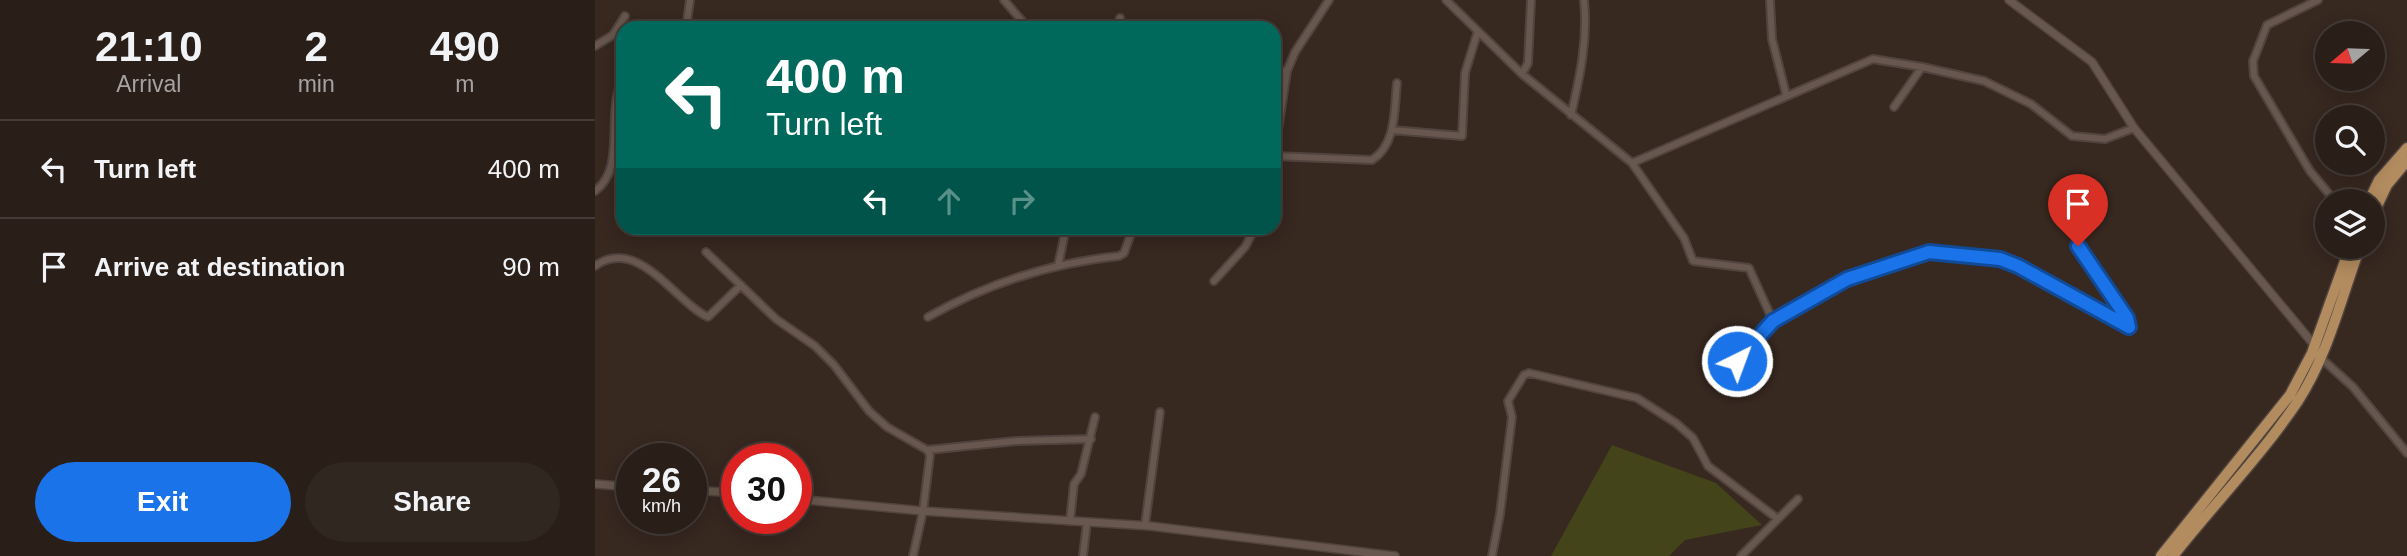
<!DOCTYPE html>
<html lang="en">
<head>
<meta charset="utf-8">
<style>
  :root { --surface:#291e18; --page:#312721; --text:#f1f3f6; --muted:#a5a2a2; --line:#453c37; --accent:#1a73e8 }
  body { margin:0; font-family:Arial,sans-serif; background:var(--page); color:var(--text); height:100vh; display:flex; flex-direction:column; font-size:26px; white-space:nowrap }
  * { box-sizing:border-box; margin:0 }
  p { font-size:23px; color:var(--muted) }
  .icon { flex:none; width:38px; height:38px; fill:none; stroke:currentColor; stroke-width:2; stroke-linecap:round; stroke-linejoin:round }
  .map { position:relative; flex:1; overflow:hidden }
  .panel { display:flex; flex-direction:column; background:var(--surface); width:595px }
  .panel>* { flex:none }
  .top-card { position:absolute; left:21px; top:21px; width:665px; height:214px; border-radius:21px; box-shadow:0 4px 18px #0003,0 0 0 2px var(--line); background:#00695c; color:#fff; overflow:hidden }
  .needle { width:46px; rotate:251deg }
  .fabs { position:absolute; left:1720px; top:21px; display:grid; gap:14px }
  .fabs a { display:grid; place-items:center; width:70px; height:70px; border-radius:50%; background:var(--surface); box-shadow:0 4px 18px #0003,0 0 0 2px var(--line); font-size:35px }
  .speed { position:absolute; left:21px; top:443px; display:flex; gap:14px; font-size:35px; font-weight:700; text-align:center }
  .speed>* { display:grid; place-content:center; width:91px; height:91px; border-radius:50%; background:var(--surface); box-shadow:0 4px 18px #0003,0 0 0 2px var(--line); line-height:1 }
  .speed small { font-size:18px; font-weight:400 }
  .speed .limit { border:10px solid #d22; background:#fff; color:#111 }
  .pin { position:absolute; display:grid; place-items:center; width:60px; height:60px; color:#fff; margin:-72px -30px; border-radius:50% 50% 50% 0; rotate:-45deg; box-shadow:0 0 7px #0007 }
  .pin .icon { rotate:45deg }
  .me { position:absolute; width:77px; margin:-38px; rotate:42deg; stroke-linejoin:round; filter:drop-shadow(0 0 5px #0008) }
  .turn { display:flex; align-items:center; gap:24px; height:147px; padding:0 35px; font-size:32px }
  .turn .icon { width:91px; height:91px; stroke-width:2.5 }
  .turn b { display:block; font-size:49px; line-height:60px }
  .lanes { display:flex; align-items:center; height:66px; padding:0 35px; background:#0003; justify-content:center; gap:35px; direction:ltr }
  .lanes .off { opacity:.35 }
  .eta { display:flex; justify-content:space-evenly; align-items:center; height:119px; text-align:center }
  .eta b { font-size:42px; font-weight:700; line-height:49px }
  .primary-button { display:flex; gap:14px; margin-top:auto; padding:14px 35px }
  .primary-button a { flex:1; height:80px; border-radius:42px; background:var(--accent); color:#fff; font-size:28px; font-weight:700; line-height:80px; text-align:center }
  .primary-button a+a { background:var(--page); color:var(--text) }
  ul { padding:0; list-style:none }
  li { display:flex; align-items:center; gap:21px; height:98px; padding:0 35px; border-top:2px solid var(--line) }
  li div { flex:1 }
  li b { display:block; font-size:26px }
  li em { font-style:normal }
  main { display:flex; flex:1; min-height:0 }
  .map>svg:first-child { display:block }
  .green { fill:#43441a }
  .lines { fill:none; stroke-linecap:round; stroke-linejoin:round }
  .minor-casing { stroke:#51443e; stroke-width:10 }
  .tertiary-casing { stroke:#51443e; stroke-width:10 }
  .primary-casing { stroke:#51443e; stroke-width:13 }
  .minor { stroke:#67574e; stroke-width:6 }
  .tertiary { stroke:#67574e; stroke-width:7 }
  .primary { stroke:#b28b5f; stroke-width:10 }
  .route-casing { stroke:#114b97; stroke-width:18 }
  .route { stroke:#1a73e8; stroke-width:12 }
</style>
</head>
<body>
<main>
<section class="panel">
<div class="eta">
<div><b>21:10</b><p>Arrival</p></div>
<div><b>2</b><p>min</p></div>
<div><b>490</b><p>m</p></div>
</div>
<ul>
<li><svg class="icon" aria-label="left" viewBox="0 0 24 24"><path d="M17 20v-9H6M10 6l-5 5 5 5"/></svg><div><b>Turn left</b></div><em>400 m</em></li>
<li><svg class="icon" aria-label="arrive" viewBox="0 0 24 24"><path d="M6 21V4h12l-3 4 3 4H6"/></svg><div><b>Arrive at destination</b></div><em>90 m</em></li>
</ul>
<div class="primary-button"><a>Exit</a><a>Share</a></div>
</section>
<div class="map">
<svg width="1812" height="556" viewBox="0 0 1812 556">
  <rect width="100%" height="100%" fill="#372820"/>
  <path class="green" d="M1017,445L1121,483L1167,525L1090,540L1074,556H956Z"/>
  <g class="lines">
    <g class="minor-casing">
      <path id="minor" d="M409,0L433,28
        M851,0L927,74L1037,163L1089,238L1098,261L1154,268L1178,321
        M1175,0L1177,39L1191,94
        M1723,0L1672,25L1658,61L1659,76L1715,171L1740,201
        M91,28L95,0
        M521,28L525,18
        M0,46L18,35L30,16
        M1327,67L1389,81L1436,104L1477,136L1510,139L1539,128
        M679,71H692
        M927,74L933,63L936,0
        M976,115C985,76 993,40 989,0
        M797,130L867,136L870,73L882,34
        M679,156L777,160C802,144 799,109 802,83
        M679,156L692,71L700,52L734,0
        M1037,163L1278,59L1327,67L1299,107
        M0,191C32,168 10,112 28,79
        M111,252L181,319L220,346L239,365L274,411L292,427L332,450L335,455L328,511L318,556
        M0,266C43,235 81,303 113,317L146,285
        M463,266L471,228
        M619,281L650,247L660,228
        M333,317C393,283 455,263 524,256L529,253L538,228
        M1726,358L1758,387L1812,453
        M1142,361L1178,321L1252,280L1334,252L1405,259L1423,266L1534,327L1532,318L1483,246
        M332,450L421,441L496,439
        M475,521L479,484L486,474L500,417
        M550,525L565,412
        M488,556L492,522
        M897,556L905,514L917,417L913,401L929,375L934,373L1042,398L1081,423L1098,438L1113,466L1183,519
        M1146,556L1203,499"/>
    </g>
    <g class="tertiary-casing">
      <path id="tertiary" d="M1414,0L1497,62L1539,128L1720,346
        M0,484L37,487
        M96,490L142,493
        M201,499L328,511L555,526L800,556"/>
    </g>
    <g class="primary-casing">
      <path id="primary" d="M1774,201L1784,180L1812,148
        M1778,215L1792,185L1812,161
        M1566,556L1695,395L1717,353L1755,247
        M1578,556C1619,504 1666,456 1703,401C1733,355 1746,298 1765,247"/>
    </g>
    <use href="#minor" class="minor"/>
    <use href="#tertiary" class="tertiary"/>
    <use href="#primary" class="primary"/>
  </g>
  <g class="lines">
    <g class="route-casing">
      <path id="route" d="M1142,361L1178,321L1252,279L1334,252L1405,259L1423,266L1534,327L1532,318L1483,246"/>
    </g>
    <use href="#route" class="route"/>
  </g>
</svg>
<div class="fabs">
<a><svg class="needle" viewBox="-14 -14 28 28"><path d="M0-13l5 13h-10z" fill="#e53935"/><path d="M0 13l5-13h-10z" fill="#a5a2a2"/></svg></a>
<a><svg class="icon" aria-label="search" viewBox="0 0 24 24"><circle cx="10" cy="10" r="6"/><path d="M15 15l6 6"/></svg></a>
<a><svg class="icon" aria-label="layers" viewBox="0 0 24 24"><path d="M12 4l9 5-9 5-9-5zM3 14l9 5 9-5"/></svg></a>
</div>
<div class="speed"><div>26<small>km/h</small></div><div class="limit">30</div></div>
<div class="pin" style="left:1483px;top:246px;background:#d93025"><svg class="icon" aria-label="arrive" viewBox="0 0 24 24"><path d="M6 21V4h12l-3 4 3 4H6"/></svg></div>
<svg class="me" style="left:1142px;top:361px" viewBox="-20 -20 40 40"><circle r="17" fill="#1a73e8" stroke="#fff" stroke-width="3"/><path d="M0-11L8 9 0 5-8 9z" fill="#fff"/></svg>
<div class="top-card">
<div class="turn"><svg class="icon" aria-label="left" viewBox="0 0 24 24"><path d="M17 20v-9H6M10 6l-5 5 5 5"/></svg><div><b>400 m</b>Turn left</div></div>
<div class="lanes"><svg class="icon" aria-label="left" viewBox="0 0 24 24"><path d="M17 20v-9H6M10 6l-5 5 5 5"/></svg><svg class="icon off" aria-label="ahead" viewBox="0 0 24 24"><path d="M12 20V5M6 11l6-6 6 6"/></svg><svg class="icon off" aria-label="right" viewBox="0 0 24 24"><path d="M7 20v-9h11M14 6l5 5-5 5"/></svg></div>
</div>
</div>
</main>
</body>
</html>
